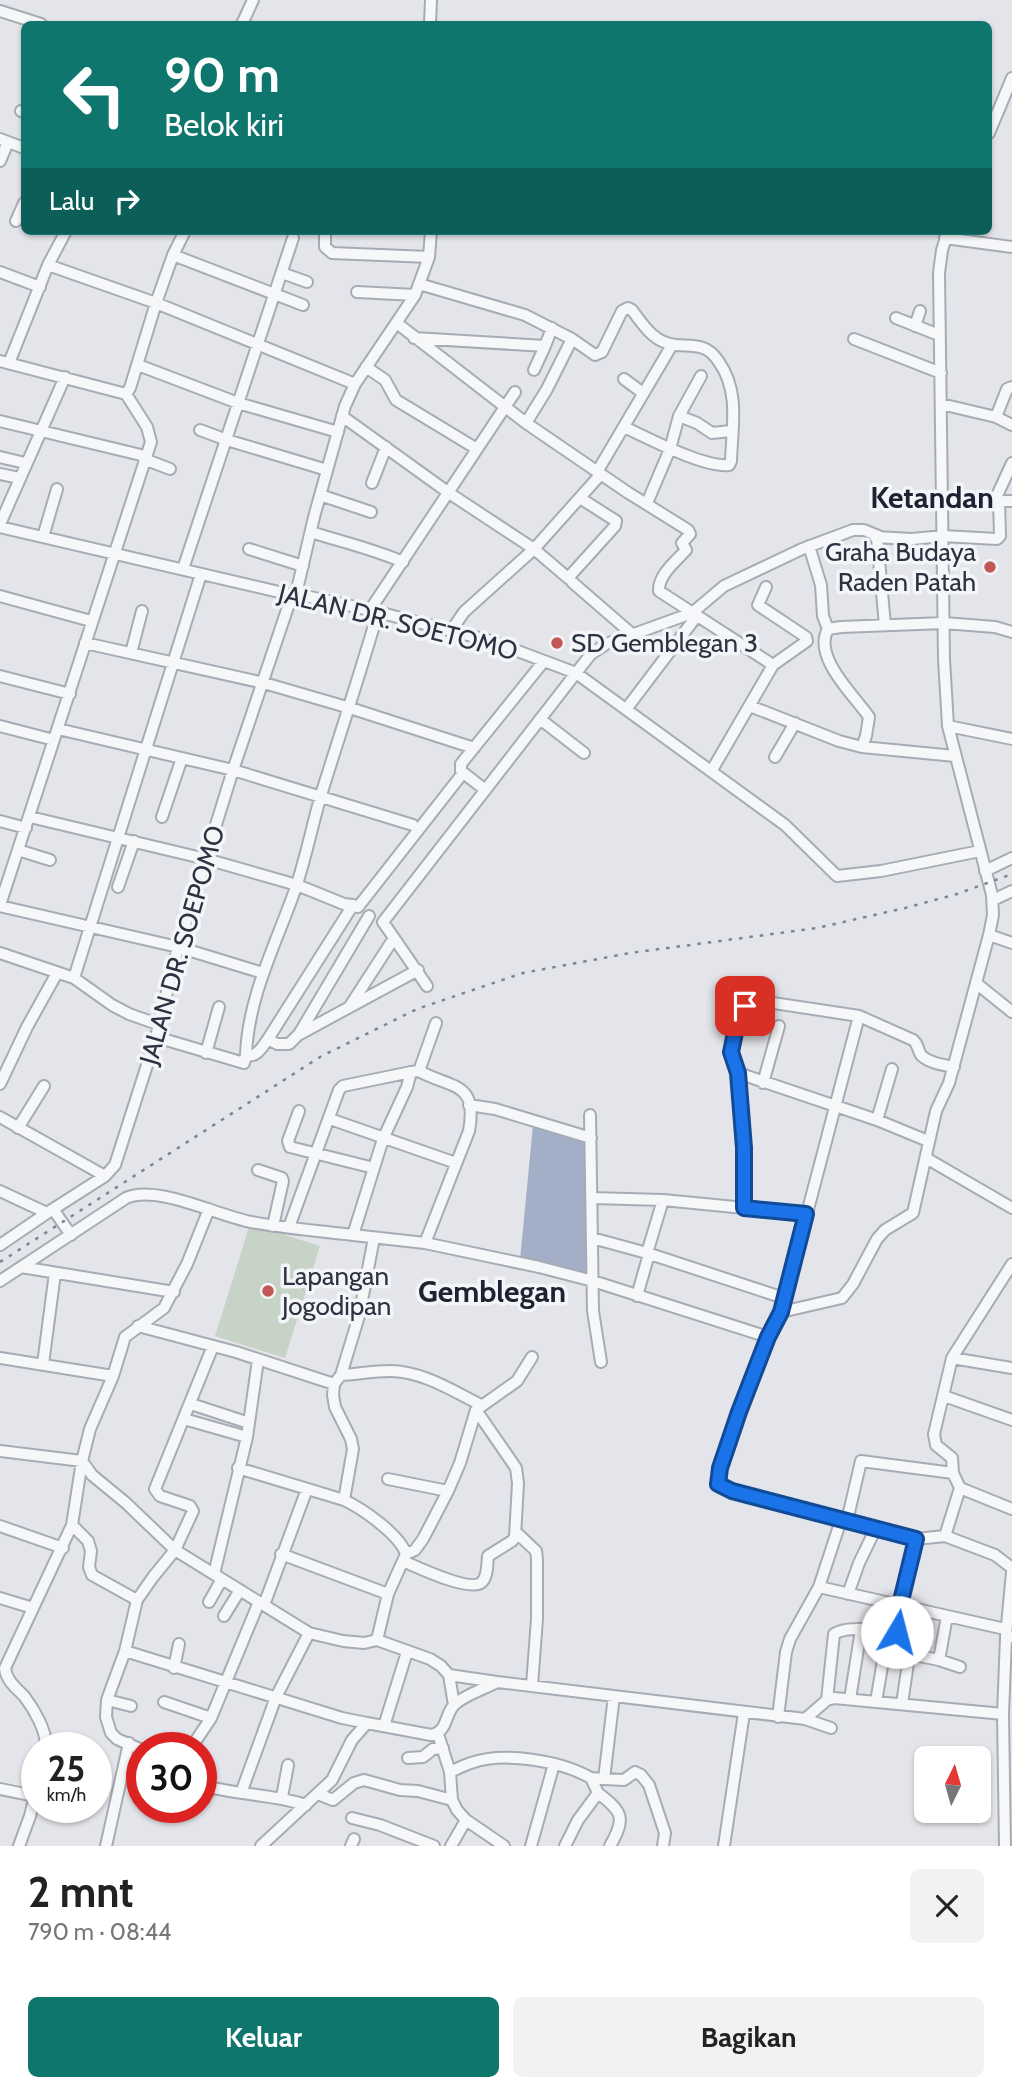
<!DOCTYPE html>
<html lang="id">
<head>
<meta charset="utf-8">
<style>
  :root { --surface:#fff; --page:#f2f2f2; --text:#222; --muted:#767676; --accent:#0f766e }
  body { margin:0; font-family:Cabin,sans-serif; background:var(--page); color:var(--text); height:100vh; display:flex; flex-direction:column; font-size:26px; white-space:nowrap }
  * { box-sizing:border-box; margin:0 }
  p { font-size:23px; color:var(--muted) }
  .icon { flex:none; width:38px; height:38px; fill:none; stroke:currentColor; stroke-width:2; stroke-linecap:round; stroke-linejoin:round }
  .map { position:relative; height:1846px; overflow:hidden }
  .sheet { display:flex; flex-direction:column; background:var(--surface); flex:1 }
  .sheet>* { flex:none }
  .banner { position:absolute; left:21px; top:21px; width:971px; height:214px; border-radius:10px; box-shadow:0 2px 5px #0004; background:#0f766e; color:#fff; overflow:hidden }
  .needle { width:46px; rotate:5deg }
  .buttons { position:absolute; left:914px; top:1746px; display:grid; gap:14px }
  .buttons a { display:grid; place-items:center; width:77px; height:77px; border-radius:10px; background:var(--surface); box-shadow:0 2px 5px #0004; font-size:35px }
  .speed { position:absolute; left:21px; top:1732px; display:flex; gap:14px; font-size:35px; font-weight:700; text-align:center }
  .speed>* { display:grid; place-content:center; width:91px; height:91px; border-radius:50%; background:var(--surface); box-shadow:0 2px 5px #0004; line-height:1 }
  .speed small { font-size:18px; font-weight:400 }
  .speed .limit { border:10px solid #d22; background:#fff; color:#111 }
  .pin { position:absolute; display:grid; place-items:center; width:60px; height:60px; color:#fff; margin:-30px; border-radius:14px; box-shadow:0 4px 10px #0006 }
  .me { position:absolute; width:77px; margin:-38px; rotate:8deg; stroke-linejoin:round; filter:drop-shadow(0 0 5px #0008) }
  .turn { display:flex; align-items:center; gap:24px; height:147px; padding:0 28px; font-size:32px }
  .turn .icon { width:91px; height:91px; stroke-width:2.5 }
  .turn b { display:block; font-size:49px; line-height:60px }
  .then { display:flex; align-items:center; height:66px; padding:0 28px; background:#0003; gap:14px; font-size:26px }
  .round { display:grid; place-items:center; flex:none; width:74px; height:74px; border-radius:10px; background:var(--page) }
  .overview { display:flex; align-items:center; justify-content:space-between; height:119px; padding:0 28px }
  h1 { font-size:42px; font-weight:700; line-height:52px }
  .cta { display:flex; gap:14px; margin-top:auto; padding:14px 28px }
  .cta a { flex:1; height:80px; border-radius:10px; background:var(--accent); color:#fff; font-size:28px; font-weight:700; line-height:80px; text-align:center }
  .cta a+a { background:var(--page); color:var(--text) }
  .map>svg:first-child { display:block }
  .green { fill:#c7d3c6 }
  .water { fill:#a3aec7 }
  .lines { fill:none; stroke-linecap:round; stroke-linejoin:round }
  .minor-casing { stroke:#a9abb4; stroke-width:14 }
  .minor { stroke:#f6f7f9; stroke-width:10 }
  .rail { stroke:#7f8393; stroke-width:2.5; stroke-dasharray:3.5 7; stroke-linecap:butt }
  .route-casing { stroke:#114b97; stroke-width:18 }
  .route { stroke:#1a73e8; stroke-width:12 }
  .poi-dot { fill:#c25856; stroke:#f3f5f8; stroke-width:2.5 }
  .labels { text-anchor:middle; stroke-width:7; stroke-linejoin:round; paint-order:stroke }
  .poi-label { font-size:26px; fill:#2d3141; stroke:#f3f5f8; text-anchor:start }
  .street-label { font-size:26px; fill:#2d3141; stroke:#f3f5f8 }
  .quarter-label { font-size:30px; font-weight:bold; fill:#1f2232; stroke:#f3f5f8 }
</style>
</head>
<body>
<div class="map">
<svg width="1012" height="1846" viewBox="0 0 1012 1846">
  <rect width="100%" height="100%" fill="#e4e5ea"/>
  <path class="green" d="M250,1224L320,1246L285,1358L215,1336Z"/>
  <path class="water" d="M533,1125L590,1141V1275L520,1260Z"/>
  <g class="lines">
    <g class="minor-casing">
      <path id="minor" d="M0,11L41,24
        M242,24L253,0
        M430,24L431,0
        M21,111L24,112
        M989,133L1012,78
        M0,139L24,148
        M0,161L8,142
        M16,221L24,203
        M325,231V247L332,253L429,257
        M948,231L942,250L939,273L944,659L948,726L992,895L993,915L989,935L949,1083L936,1111L913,1213L885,1230L877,1239L853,1284L842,1298L781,1312L768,1337L739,1412L717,1480L720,1487L875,1530L916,1539L945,1536L995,1555L1012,1568
        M945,238L1012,247
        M173,255L303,305
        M48,265L156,303L355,384
        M0,272L40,287
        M282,273L307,282
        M419,284L525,315L572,339L595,355L602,352L622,311L628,308L632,310C644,326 654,343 676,345C685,346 695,345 703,348C710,350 715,356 719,362C740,392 732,427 731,461L729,465C704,468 648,438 624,427
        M357,292L415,295
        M896,318L939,335
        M398,324L526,423L627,492L688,530L690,534L682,543L686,550C676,561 658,575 659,591L773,665
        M915,326L920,311
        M414,338L545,346L552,328
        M854,339L941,373
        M0,361L126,394L130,388L156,303L173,255L185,231
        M9,363L48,265L66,231
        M138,365L238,403L338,432
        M366,367L385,380L396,400L477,449
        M534,370L545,346
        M624,379L643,393
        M941,404L996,417L1012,425
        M342,416L449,493L534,549L568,578L615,526L616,521L580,498
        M679,416L697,423L712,433L731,431
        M996,417L1007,389L1012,387
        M0,421L145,456
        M526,423L547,389L572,339
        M200,430L227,440L327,470
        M0,457L25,463
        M144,459L170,469
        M597,472L672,345
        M0,474L19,478
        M372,483L386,447
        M320,495L371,512
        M995,500L1012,463
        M944,502L1012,501
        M647,503L670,449L679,416L701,376
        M0,524L65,377
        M0,527L292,595L296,594L370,610L491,641L576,673L591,654L606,644L692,613L724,586L802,549L853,530H864L881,537
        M311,532C342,542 373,549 403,562
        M43,537L57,489
        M875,537L912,539L943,536L997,539L1000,536L999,500
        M877,538L885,625
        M809,546L821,585L823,616L828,629
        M249,549L303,566
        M183,569L293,238
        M572,582L632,634
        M296,594L314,517L345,406L355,384L415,295L429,257L431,231
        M0,596L91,621
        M370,610L515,392
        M451,631L464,612L534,549L601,474
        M85,643L264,683L350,708L474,748
        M131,653L142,611
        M0,676L70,694
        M750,706L839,741L862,747L955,756
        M627,708L696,617
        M540,719L584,753
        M0,726L54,740
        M948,726L1012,739
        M58,729L233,770L413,825
        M862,747L866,736L869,717C855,696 812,657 828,629L841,627L944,623L995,627L1012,632
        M775,757L795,723
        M712,770L773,665L807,641L806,637L758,605L766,587
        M484,789L461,771V764L544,661
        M30,817L206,859L297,885L344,904L353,905
        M162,817L182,758
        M0,821L26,828
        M18,850L50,860
        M985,871L1012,858
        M118,887L134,841
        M993,900L1012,891
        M0,905L151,442L147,427L126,394
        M0,906L178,947L263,973
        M989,935L1012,943
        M0,953L74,978L112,1005L129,1014L160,1025
        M74,978L201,574
        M976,983L1012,1012
        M427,986L383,922L576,673L785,825L837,876L881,871L980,851
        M350,1006L394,938
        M299,1034L369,916
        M156,1037L244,1063L246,1055C257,1058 262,1047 268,1039L353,905L358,907L463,773
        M268,1039L277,1044H289L298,1035L418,970
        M206,1053L219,1007
        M246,1055C248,996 277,942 296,887C306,857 312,826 321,795C340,734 360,674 378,612
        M419,1071C452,1089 478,1081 469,1131L425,1243
        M738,1073L744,1148V1208
        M763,1083L779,1026
        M0,1084L27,1027L57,973
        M469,1105L495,1109L591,1138
        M299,1111L288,1141L290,1147L374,1168
        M590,1115L593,1311L601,1362
        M0,1117L105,1176
        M330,1119L456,1163
        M877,1120L892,1069
        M18,1128L44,1086
        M928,1141L877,1120L738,1073L731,1052L739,1014L754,1000L859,1016L913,1040C919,1045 917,1049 921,1055C928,1063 944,1065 954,1067
        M926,1158L1012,1208
        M258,1170L282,1178L283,1181L273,1226
        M0,1191L47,1213L105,1176L115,1165L156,1037L178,947L233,770L292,595
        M592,1198L663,1200L806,1214
        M53,1209L71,1235
        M289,1227L339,1090L343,1086L411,1072
        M353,1235L425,1243L539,1267L593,1281L768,1337
        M374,1238L359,1316L341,1375L334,1384L333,1395L335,1407L351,1439L353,1449L344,1500C363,1509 400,1535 406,1554L388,1594L377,1640
        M592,1238L647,1253L784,1298
        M0,1245L47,1213
        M647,1253L663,1200
        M21,1267L174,1292
        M0,1281L126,1198C157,1184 218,1216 251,1222C284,1228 319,1231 353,1235L383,1139L407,1087L411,1072L419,1071L436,1023
        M637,1296L649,1254
        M781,1312L859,1016
        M138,1326L236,1352L334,1384
        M0,1358L113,1376
        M952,1358L1012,1368
        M43,1364L55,1273
        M341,1375C357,1374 374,1371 390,1371C422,1371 453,1391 481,1405
        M944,1396L1012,1420
        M191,1404L249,1423
        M184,1419L247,1437
        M0,1451L82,1461L92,1475L126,1503L175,1550L309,1633L343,1641L364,1643L377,1640L430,1659L441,1666L449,1675L454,1705
        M238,1468L344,1500
        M388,1479L448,1491
        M960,1488L1012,1509
        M841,1520L819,1587L1005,1629
        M847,1521L861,1461L953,1473
        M72,1525L88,1541L91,1551L89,1567L92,1575L137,1600
        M0,1526L63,1548
        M516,1532L536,1551L537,1559V1619L532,1685
        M945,1536L960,1488L953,1473L952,1458L936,1445L934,1434L952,1358L1012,1264
        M281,1554L388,1594
        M406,1554L415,1550L423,1539L448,1491L460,1463L476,1410L517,1381L532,1357
        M403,1561C417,1567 471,1593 482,1582C488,1576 487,1564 488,1556L512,1541L515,1537L518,1483L516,1468L476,1410
        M214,1574L247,1437L258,1360
        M848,1594L859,1563L875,1530
        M0,1598L33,1608
        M209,1602L222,1579
        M264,1605L307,1489
        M900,1605L916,1539
        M224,1616L240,1590
        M897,1632L901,1606
        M1006,1636L1012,1572
        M125,1651L342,1718L367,1723
        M909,1654L939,1660L960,1667
        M939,1660L947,1616
        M174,1668L179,1644
        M449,1675L497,1682
        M850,1699L861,1630
        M107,1700L131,1706
        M827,1700L834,1634C847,1625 898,1629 912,1636L902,1704
        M164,1702L211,1718
        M876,1702L888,1631
        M1003,1714L1005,1846
        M778,1717L786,1652L790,1639L819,1587
        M805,1719L831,1728
        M384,1726L407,1652
        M438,1734L450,1772L452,1800L457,1810L466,1820L504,1846
        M46,1748C47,1731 34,1709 24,1696C16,1688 6,1680 5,1668L72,1525L82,1461L90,1429L113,1376L125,1337L164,1308L187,1264L209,1209
        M191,1748L211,1718L259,1602
        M142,1750L117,1739L111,1733L106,1717L107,1700L125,1651L137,1600L153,1577L175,1550L193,1511L190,1506L160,1496L155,1489L213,1346
        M408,1758L423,1757L433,1749L443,1748
        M450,1772C457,1769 464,1765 471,1763C504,1751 561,1761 591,1778
        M604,1779L624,1780L635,1772L641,1775L649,1785L665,1833L663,1846
        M201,1785C236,1795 272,1794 306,1805
        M0,1789L35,1796
        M241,1793L276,1697L309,1633
        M598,1793C623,1812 626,1818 610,1846
        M318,1794L333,1800L354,1783L364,1780L400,1790L418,1791L452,1800
        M282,1797L288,1765
        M352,1818L380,1825L434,1846
        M19,1846L30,1816L37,1788
        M106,1846L129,1743
        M261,1846L332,1780L352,1740L367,1723L431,1735C449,1731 444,1714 455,1704C465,1695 484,1689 497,1682L805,1719L827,1700L834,1698L1003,1714L1006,1638L1012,1637
        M351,1846L354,1839
        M451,1846L466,1820
        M531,1846L554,1764
        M565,1846L578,1820L598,1793L591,1778L604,1779L614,1696
        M724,1846L744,1713"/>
    </g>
    <use href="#minor" class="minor"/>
    <path class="rail" d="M0,1262L320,1057L417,1009L523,973L630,953L817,928L905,908L957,894L1012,874"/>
  </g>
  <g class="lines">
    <g class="route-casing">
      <path id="route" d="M745,1006L739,1014L731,1052L738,1073L744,1148V1208L806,1214L781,1312L768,1337L739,1412L720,1468L718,1484L732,1491L916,1539L900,1605L897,1632"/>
    </g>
    <use href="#route" class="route"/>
  </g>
  <g class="poi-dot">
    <circle cx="990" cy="567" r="7"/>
    <circle cx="557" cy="643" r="7"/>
    <circle cx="268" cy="1291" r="7"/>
  </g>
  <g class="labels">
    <g class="poi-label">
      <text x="976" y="561" text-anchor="end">Graha Budaya<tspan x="976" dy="30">Raden Patah</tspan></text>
      <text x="571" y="652">SD Gemblegan 3</text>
      <text x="282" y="1285">Lapangan<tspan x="282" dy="30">Jogodipan</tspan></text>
    </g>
    <g class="street-label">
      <text transform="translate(398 622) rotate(14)" y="9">JALAN DR. SOETOMO</text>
      <text transform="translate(182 945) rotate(-74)" y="9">JALAN DR. SOEPOMO</text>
    </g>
    <g class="quarter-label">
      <text x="932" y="508">Ketandan</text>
      <text x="492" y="1302">Gemblegan</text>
    </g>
  </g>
</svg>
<div class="buttons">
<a><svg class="needle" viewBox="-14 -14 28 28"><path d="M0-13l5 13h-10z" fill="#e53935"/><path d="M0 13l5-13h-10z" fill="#767676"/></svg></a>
</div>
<div class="speed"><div>25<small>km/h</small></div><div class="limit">30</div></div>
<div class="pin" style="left:745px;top:1006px;background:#d93025"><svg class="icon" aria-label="arrive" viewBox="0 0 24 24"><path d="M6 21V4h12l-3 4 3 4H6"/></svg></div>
<svg class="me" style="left:897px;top:1632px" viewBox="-20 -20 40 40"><circle r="19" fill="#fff"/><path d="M0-13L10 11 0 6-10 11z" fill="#1a73e8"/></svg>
<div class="banner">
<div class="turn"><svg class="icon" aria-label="left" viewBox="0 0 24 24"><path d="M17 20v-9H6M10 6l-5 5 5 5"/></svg><div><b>90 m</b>Belok kiri</div></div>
<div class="then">Lalu<svg class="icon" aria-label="right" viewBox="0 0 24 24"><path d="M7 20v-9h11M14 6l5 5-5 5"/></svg></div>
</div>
</div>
<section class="sheet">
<div class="overview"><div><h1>2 mnt</h1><p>790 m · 08:44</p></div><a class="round"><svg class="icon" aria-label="close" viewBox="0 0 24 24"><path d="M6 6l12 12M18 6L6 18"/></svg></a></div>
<div class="cta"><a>Keluar</a><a>Bagikan</a></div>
</section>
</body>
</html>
